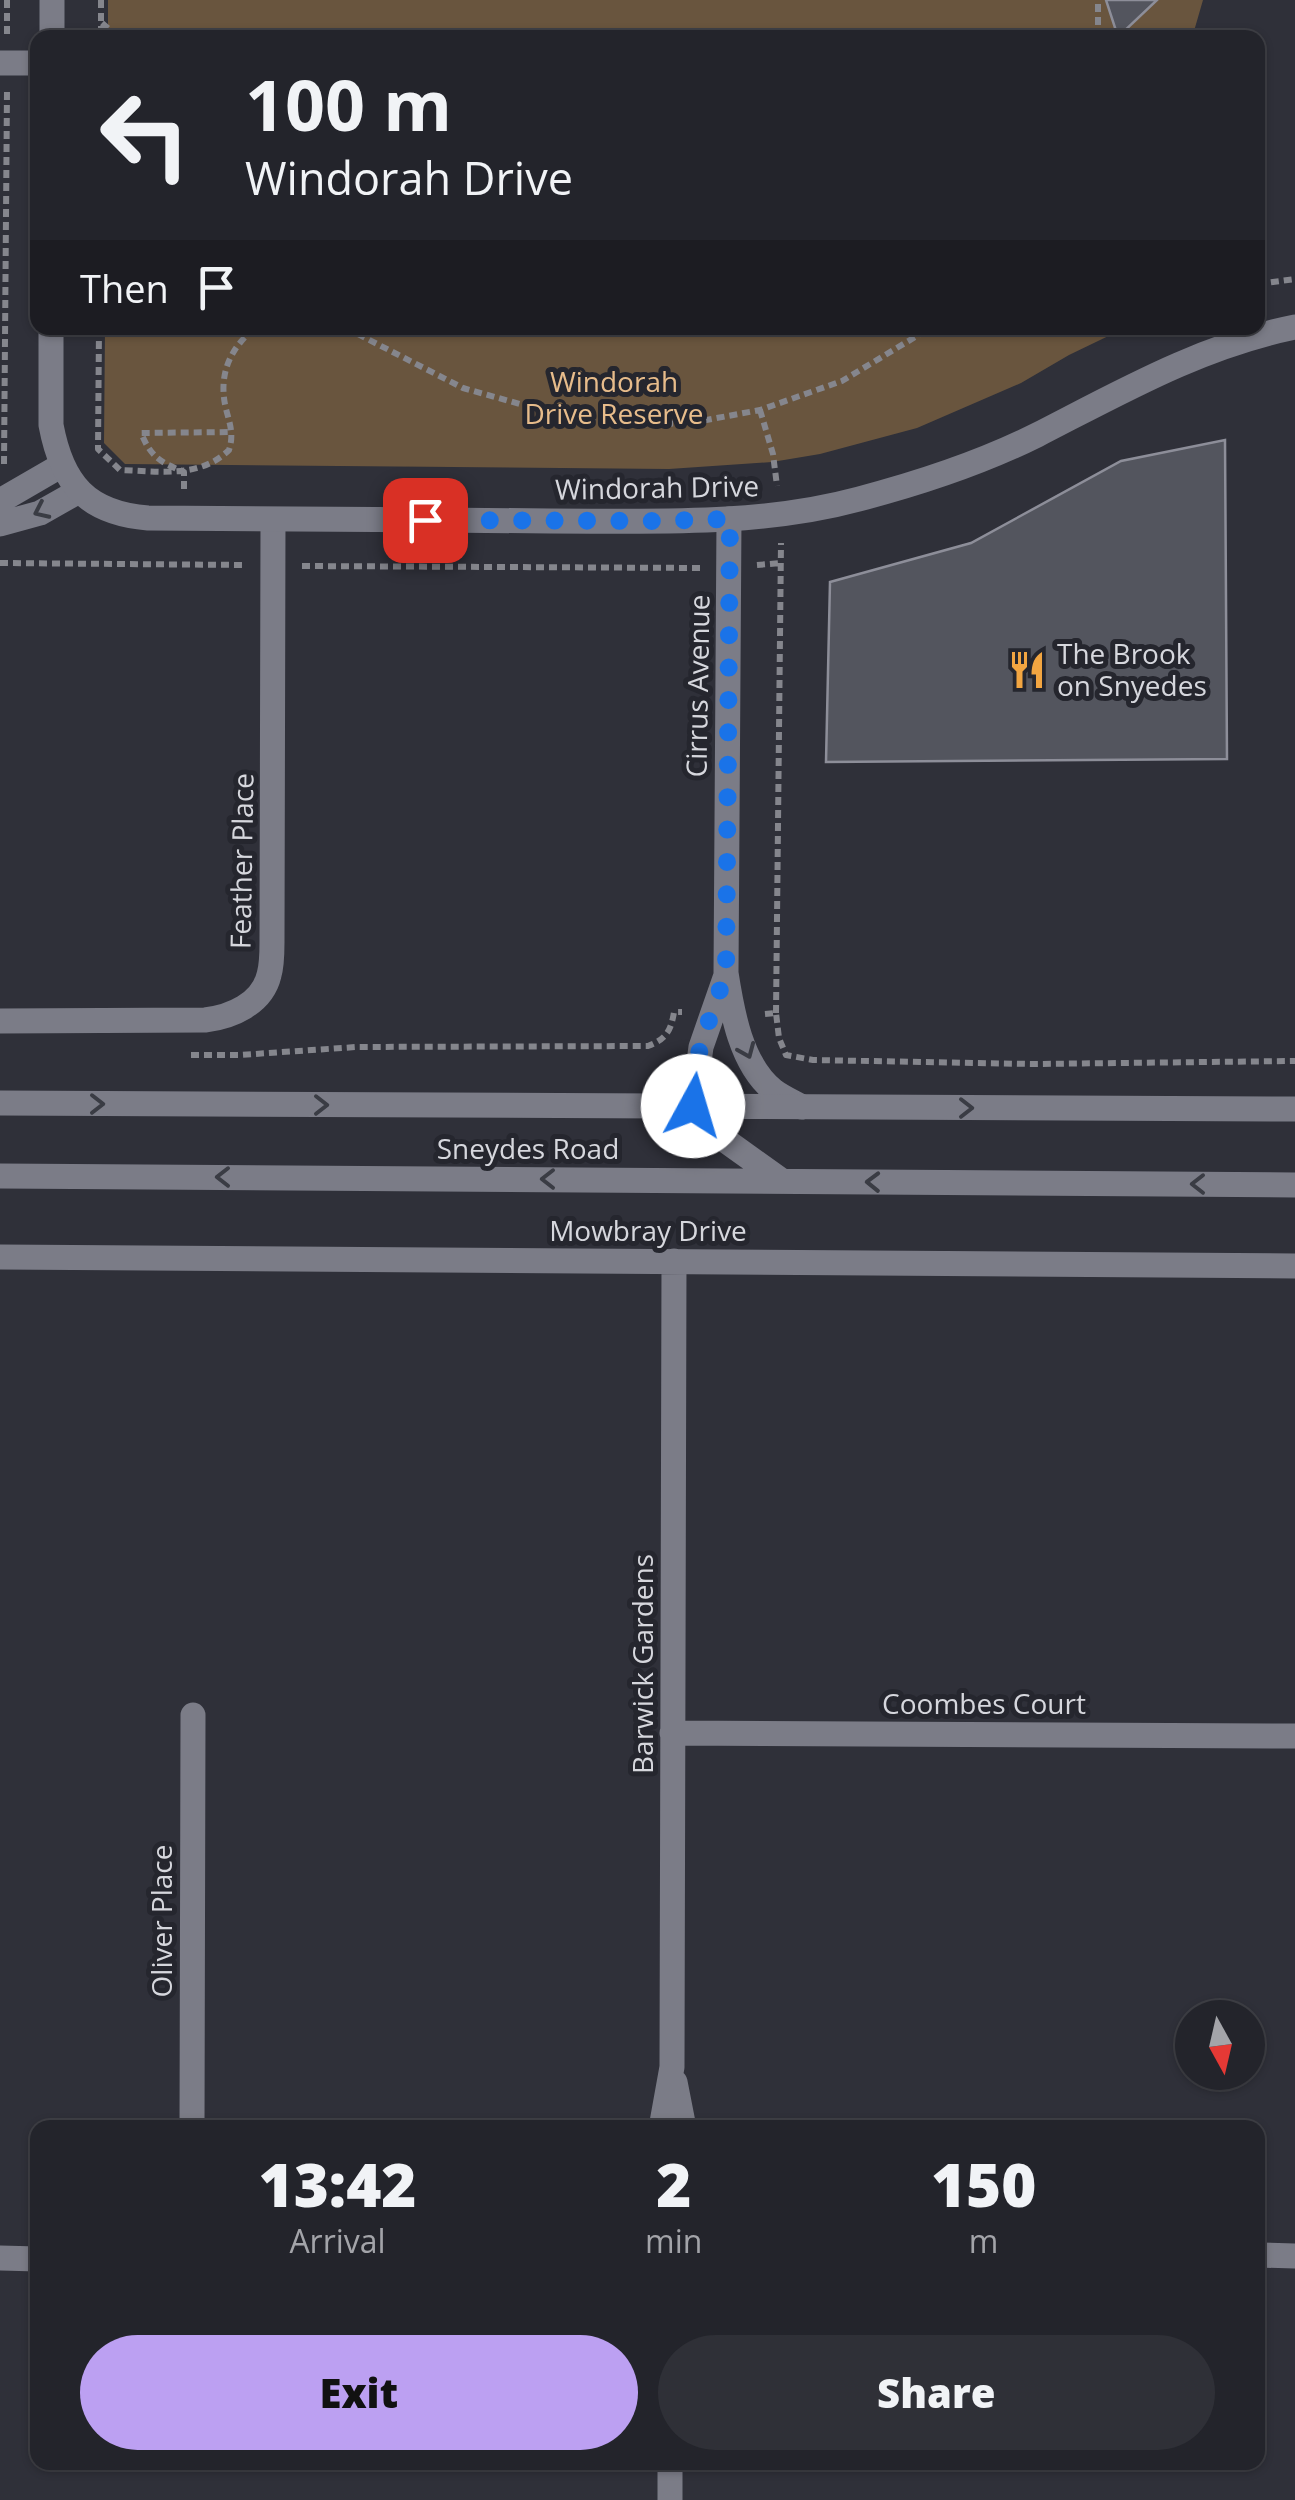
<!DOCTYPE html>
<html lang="en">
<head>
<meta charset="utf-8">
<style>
  :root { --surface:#23242b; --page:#2f3037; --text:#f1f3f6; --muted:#a3a4a9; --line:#404147; --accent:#bca0f2 }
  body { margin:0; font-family:"Open Sans",sans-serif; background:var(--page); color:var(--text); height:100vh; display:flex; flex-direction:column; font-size:38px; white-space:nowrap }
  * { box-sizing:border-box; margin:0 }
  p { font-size:32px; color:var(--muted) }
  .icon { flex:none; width:55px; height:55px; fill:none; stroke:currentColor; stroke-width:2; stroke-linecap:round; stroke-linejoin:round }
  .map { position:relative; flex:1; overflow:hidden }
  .panel { position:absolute; left:30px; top:2120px; width:1235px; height:350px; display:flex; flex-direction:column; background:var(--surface); border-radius:20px; box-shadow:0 2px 8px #0004,0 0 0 2px var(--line) }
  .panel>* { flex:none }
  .banner { position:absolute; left:30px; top:30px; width:1235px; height:305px; border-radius:20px; box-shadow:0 2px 8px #0004,0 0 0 2px var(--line); background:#23242b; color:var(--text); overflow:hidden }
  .needle { width:65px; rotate:172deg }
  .tools { position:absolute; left:1175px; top:2000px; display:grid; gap:20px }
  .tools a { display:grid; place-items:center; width:90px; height:90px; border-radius:50%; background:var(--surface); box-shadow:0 2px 8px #0004,0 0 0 2px var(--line); font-size:50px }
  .pin { position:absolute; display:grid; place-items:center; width:85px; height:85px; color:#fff; margin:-42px; border-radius:20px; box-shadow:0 5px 15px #0006 }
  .me { position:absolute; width:110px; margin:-55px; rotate:6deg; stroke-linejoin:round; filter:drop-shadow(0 0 8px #0008) }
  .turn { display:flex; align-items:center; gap:35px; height:210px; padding:0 50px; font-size:45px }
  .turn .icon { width:130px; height:130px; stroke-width:2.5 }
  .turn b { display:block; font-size:70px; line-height:85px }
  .then { display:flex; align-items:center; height:95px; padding:0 50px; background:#0003; gap:20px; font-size:38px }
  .eta { display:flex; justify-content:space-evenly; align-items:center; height:170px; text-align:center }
  .eta b { font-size:60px; font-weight:800; line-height:70px }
  .action { display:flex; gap:20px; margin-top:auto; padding:20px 50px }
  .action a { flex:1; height:115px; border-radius:60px; background:var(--accent); color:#111; font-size:40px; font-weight:800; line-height:115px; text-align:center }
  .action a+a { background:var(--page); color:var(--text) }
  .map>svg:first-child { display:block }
  .green { fill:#69553e }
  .building { fill:#53555e; stroke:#8d8e99; stroke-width:2.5 }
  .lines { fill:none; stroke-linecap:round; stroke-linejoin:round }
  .path { stroke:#85868d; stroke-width:6; stroke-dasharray:8 5; stroke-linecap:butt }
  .minor { stroke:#7b7c87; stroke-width:25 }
  .tertiary { stroke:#7b7c87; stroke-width:25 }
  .secondary { stroke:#7b7c87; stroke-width:25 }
  .oneway { stroke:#3a3c44 }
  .route { stroke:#1a73e8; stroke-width:18; stroke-dasharray:0 32.4 }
  .labels { text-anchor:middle; stroke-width:10; stroke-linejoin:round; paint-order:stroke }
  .park-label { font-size:28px; fill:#e7bc8b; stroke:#25262e }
  .street-label { font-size:28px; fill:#d6d7dd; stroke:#25262e }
  .poi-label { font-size:28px; fill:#d6d7dd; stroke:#25262e; text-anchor:start }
</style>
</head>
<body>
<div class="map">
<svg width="1295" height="2500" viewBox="0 0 1295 2500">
  <rect width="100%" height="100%" fill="#2f3039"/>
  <path class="green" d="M108,0H1203L1192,38H108Z
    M105,328H1125L1069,355L1021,383L917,428L820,454L772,462L669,469L125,464L104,443Z"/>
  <path class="building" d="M1106,0H1157L1118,37Z
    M1225,440L1227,759L826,762L830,582L971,543L1121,461Z"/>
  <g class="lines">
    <path class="path" d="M101,0V38
      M102,23L119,38
      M7,34V0
      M1098,38V0
      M1258,284L1295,279
      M99,328L98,449L120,470C159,471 199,479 229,450C234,435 230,424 226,409C218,376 229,349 255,328
      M346,328L463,388L541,410L621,425L690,423L760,410L842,381L930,328
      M760,410L773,454L777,486
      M4,464L7,91
      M184,489V472C160,462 151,457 141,433L232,432
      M0,563L245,565
      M757,565L781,563
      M302,566L700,568
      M776,1013L781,543
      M765,1014L776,1013L779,1038L786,1055L813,1060L1032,1064L1295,1061
      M191,1055H240L356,1047L648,1046C666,1039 671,1031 674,1012H682"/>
    <path class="minor" d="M0,63H38
      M0,501L62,465
      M729,519L726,973C732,1012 741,1065 774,1091C782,1097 793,1102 802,1107
      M0,524L40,513L79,491
      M0,1021L205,1020C231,1017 262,1004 269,975C272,965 272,953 272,942L273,520
      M693,1106L701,1047L725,978
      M0,1257L1295,1266
      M672,1733L1295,1736
      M675,2082L684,2128
      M192,2128L193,1715
      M661,2128L672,2067L674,1261
      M1258,2255L1295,2256
      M0,2258L38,2259
      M670,2500V2462"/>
    <path class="tertiary" d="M52,38V0
      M51,328V425C62,484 87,513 148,518C282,518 416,520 550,521C653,521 759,526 859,499C920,483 981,463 1037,435C1121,392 1201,346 1295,327"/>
    <path class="secondary" d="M0,1103L1295,1109
      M693,1106L715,1133L782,1181
      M0,1176L1295,1185"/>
  </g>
  <defs><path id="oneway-chevron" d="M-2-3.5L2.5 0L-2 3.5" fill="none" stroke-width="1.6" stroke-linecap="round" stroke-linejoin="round" transform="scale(2.5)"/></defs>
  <g class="oneway">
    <use href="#oneway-chevron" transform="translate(41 511) rotate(155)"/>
    <use href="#oneway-chevron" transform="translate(747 1051) rotate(67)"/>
    <use href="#oneway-chevron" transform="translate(97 1104)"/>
    <use href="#oneway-chevron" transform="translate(321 1105)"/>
    <use href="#oneway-chevron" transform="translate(966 1108)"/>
    <use href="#oneway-chevron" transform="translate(223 1177) rotate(-180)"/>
    <use href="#oneway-chevron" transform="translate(548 1179) rotate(-180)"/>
    <use href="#oneway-chevron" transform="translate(873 1182) rotate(-179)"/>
    <use href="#oneway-chevron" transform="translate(1198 1184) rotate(-180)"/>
  </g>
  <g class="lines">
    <path class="route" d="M425,520L653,521L730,519L726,973L700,1046L693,1106"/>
  </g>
  <defs>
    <g id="restaurant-bare" transform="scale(3)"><path d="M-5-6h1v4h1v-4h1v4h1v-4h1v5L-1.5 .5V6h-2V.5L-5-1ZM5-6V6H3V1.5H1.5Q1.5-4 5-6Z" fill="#f2a541" stroke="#25262e" stroke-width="2.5" paint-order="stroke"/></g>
  </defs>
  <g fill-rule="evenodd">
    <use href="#restaurant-bare" x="1027" y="670"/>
  </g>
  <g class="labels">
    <g class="park-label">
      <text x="614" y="392">Windorah<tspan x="614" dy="32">Drive Reserve</tspan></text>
    </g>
    <g class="street-label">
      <text transform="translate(657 488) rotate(-1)" y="10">Windorah Drive</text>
      <text transform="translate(698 686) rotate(-89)" y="10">Cirrus Avenue</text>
      <text transform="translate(242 861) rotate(-89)" y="10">Feather Place</text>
      <text x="528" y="1159">Sneydes Road</text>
      <text x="648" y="1241">Mowbray Drive</text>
      <text transform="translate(643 1664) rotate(-90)" y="10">Barwick Gardens</text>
      <text x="984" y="1714">Coombes Court</text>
      <text transform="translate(162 1921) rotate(-90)" y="10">Oliver Place</text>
    </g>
    <g class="poi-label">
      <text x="1057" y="664">The Brook<tspan x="1057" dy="32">on Snyedes</tspan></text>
    </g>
  </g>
</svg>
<div class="tools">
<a><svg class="needle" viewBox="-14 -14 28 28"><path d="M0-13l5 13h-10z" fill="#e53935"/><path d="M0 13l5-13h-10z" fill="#a3a4a9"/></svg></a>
</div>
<div class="pin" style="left:425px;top:520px;background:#d93025"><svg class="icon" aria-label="arrive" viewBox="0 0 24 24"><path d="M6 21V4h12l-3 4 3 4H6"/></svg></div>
<svg class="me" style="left:693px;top:1106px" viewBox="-20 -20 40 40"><circle r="19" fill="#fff"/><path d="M0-13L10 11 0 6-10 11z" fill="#1a73e8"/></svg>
<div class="banner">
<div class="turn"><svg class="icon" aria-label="left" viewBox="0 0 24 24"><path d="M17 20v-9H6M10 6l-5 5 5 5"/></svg><div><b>100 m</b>Windorah Drive</div></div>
<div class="then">Then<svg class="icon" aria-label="arrive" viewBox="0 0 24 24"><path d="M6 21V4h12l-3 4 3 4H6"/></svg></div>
</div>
<section class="panel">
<div class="eta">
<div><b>13:42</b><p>Arrival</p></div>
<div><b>2</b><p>min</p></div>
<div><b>150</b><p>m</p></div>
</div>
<div class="action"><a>Exit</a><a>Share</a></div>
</section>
</div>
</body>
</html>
